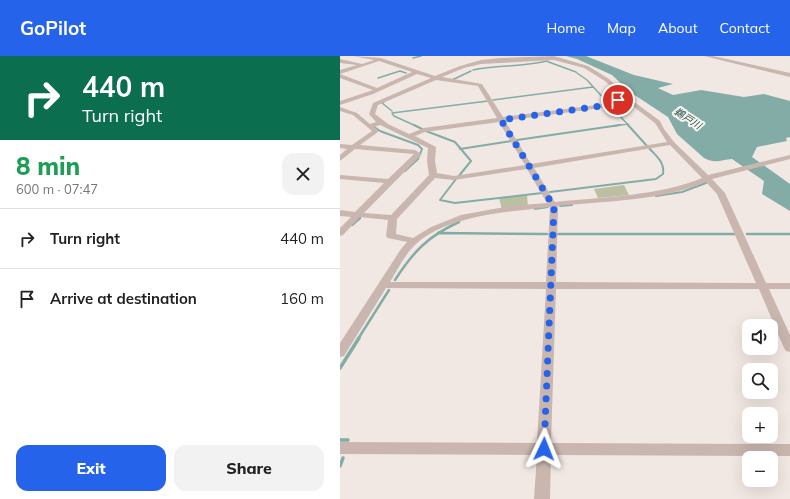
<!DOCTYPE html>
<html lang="en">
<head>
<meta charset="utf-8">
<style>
  :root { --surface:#fff; --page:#f2f2f2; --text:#222; --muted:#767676; --line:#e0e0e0; --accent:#2563eb }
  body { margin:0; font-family:Mulish,"Noto Sans JP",sans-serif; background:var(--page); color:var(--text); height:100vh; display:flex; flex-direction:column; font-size:15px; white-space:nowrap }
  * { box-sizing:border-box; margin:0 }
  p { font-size:13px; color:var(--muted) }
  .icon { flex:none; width:22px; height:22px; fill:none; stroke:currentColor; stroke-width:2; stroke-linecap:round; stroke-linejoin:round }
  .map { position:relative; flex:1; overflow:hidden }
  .details { display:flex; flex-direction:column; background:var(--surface); width:340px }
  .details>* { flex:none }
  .hud { background:#0b6e4f; color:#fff; overflow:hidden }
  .fabs { position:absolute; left:402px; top:263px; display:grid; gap:8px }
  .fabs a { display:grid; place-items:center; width:36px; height:36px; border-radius:8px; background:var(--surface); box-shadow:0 4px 16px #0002; font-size:20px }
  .pin { position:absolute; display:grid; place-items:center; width:34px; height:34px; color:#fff; margin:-17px; border:2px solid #fff; border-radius:50%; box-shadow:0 1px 4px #0007 }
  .me { position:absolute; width:44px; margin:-22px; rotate:2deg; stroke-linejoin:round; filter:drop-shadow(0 0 3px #0008) }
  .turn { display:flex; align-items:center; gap:14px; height:84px; padding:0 16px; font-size:18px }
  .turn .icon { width:52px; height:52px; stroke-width:2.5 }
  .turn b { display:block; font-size:28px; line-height:34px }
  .round { display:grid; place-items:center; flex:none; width:42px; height:42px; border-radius:12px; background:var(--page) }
  .overview { display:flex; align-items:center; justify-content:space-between; height:68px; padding:0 16px }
  h1 { font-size:24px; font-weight:800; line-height:30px; color:#1e9e55 }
  .cta { display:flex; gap:8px; margin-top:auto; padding:8px 16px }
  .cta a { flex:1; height:46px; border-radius:12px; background:var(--accent); color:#fff; font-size:16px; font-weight:800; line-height:46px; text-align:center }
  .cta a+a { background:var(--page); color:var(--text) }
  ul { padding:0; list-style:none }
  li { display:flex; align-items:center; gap:12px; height:60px; padding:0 16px; border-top:1px solid var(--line) }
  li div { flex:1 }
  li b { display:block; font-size:15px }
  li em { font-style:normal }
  header { display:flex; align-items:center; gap:24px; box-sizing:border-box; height:56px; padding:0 20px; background:var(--accent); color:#fff }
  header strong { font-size:19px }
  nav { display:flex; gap:22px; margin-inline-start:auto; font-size:14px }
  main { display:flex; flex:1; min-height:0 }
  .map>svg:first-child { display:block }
  .green { fill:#bcc0a3 }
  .water { fill:#84aca6 }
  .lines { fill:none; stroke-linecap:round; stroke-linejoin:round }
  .stream-far3 { stroke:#84aca6; stroke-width:1.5 }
  .stream-far2 { stroke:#84aca6; stroke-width:2 }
  .stream-far1 { stroke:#84aca6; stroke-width:2.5 }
  .stream { stroke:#84aca6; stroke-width:3.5 }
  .minor { fill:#c9b6af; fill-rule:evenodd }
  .route { stroke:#2563eb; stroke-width:7; stroke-dasharray:0 12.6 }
  .labels { text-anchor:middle; stroke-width:4; stroke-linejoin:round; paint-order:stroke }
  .far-water-label { font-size:10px; font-style:italic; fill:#255751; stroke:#f9f3ef }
</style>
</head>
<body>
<header>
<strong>GoPilot</strong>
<nav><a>Home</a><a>Map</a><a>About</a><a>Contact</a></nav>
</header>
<main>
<section class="details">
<div class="hud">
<div class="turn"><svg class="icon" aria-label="right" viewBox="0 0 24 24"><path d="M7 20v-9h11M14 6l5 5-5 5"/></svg><div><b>440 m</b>Turn right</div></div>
</div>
<div class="overview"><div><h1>8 min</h1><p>600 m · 07:47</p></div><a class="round"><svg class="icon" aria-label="close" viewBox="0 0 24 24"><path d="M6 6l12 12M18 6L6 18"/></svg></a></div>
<ul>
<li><svg class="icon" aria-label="right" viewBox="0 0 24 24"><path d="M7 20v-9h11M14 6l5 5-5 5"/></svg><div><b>Turn right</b></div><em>440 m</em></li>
<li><svg class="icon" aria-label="arrive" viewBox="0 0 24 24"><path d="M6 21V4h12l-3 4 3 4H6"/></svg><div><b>Arrive at destination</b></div><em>160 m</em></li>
</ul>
<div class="cta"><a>Exit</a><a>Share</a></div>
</section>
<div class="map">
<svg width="450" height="443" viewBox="0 0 450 443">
  <rect width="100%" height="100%" fill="#f2e8e3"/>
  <path class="green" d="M284,129L289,139L258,142L254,133Z
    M187,139L188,150L162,153L159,142Z"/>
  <path class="water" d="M226,0H246L294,19L333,28L318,32L333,39L361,34L404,41L424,38L450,45V81L446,82L447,85L417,91L412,101L450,128V155L422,138L424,125L392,103C381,104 375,108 364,102L337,78L328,61L290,36L272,19L237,3Z"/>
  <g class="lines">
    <path class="stream-far3" d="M73,2L81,0
      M206,5L236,16
      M133,14C157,9 183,11 207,5
      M237,17L247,24L267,46
      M38,22L60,15L66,17
      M112,24L131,15
      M153,44L253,31
      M44,46L42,47L52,55
      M269,48L289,70
      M76,70L54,60L52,57L148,45
      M273,70L288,68"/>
    <path class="stream-far2" d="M74,69L82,73
      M288,69L307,90
      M33,70L40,75L78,89L82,93L78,103L65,115
      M86,75L115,86L131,105L118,121
      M177,84L280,69
      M120,93L171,85
      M116,123L100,144L115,147L202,137
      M210,136L316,123L323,118C325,106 316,100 309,92
      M316,140L342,136L366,127
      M220,150L232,149
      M195,153L208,151"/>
    <path class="stream-far1" d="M12,169L20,162
      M98,177L207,178
      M218,178H395
      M407,178H450
      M55,224C73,196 88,180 119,166
      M18,283L49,234"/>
    <path class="stream" d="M0,312L19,282
      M0,384H8
      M0,410L3,402"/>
    <path class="minor" d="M13,0L41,2L95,20L120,10L141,4L160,2L214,0L248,10L269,23L289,42L320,65L324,73L334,86L368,119L450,99V103L372,123L385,137L426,227H450V233H429L450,279V296L446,295L444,292L419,233H216L211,387L450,388V400L211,399L210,443H194L197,399L0,398V386L197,387L206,233L46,232L4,300L0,301V287L61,193L67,186L48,182L46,180L48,164L20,161L3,179L0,180V172L11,161L0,160V154L15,156L44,127L0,123V119L48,123L74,98L15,93L0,105V99L7,93L0,92V88L12,89L32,75L13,59L0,55V51L17,57L30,68L36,66L29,58L33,47L91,22L77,18L33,38L0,49V45L33,34L0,22V18L37,32L72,16L39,5L0,18V14L17,9L0,7V3L22,8L34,4ZM214,4L244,12L265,25L283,42L267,45L265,48L163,61L142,28L102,21L124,12L141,8ZM96,24L138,30L157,62L84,72L69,78L48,68L35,58L38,49ZM286,45L315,67L327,86L191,108L165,65L268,51L272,47ZM159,66L185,109L114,120L97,117L95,105L96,91L75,80L85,76ZM40,69L88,92L87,105L89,119L51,159L24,157L82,98L75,94L20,89L38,76V74L34,71ZM330,89L362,122C319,140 262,141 215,146L194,112ZM187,113L207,147L170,150L121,159L91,171L73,182L56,178L57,163L95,122L114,124ZM366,126L377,138L416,227L216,226L218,150C266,145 321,145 366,126ZM210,151L206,226H50C58,213 65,198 76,188C108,159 169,156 210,151Z
      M364,0H373L450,17V21Z"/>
  </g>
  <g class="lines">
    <path class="route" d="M204,393L214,151L161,64L268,49L269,46L278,44"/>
  </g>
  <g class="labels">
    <g class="far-water-label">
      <text transform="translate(348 62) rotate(33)" y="4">鵜戸川</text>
    </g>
  </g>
</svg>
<div class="fabs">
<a><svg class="icon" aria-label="sound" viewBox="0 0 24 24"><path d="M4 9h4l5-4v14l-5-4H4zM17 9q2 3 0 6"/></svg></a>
<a><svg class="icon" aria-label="search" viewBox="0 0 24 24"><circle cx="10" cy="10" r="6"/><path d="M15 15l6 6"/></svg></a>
<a>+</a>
<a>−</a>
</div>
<div class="pin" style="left:278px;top:44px;background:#d93025"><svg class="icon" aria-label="arrive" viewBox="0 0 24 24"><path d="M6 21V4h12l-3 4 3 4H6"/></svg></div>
<svg class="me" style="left:204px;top:393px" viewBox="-20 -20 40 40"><path d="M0-17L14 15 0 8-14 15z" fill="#2563eb" stroke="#fff" stroke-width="4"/></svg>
</div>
</main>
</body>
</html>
